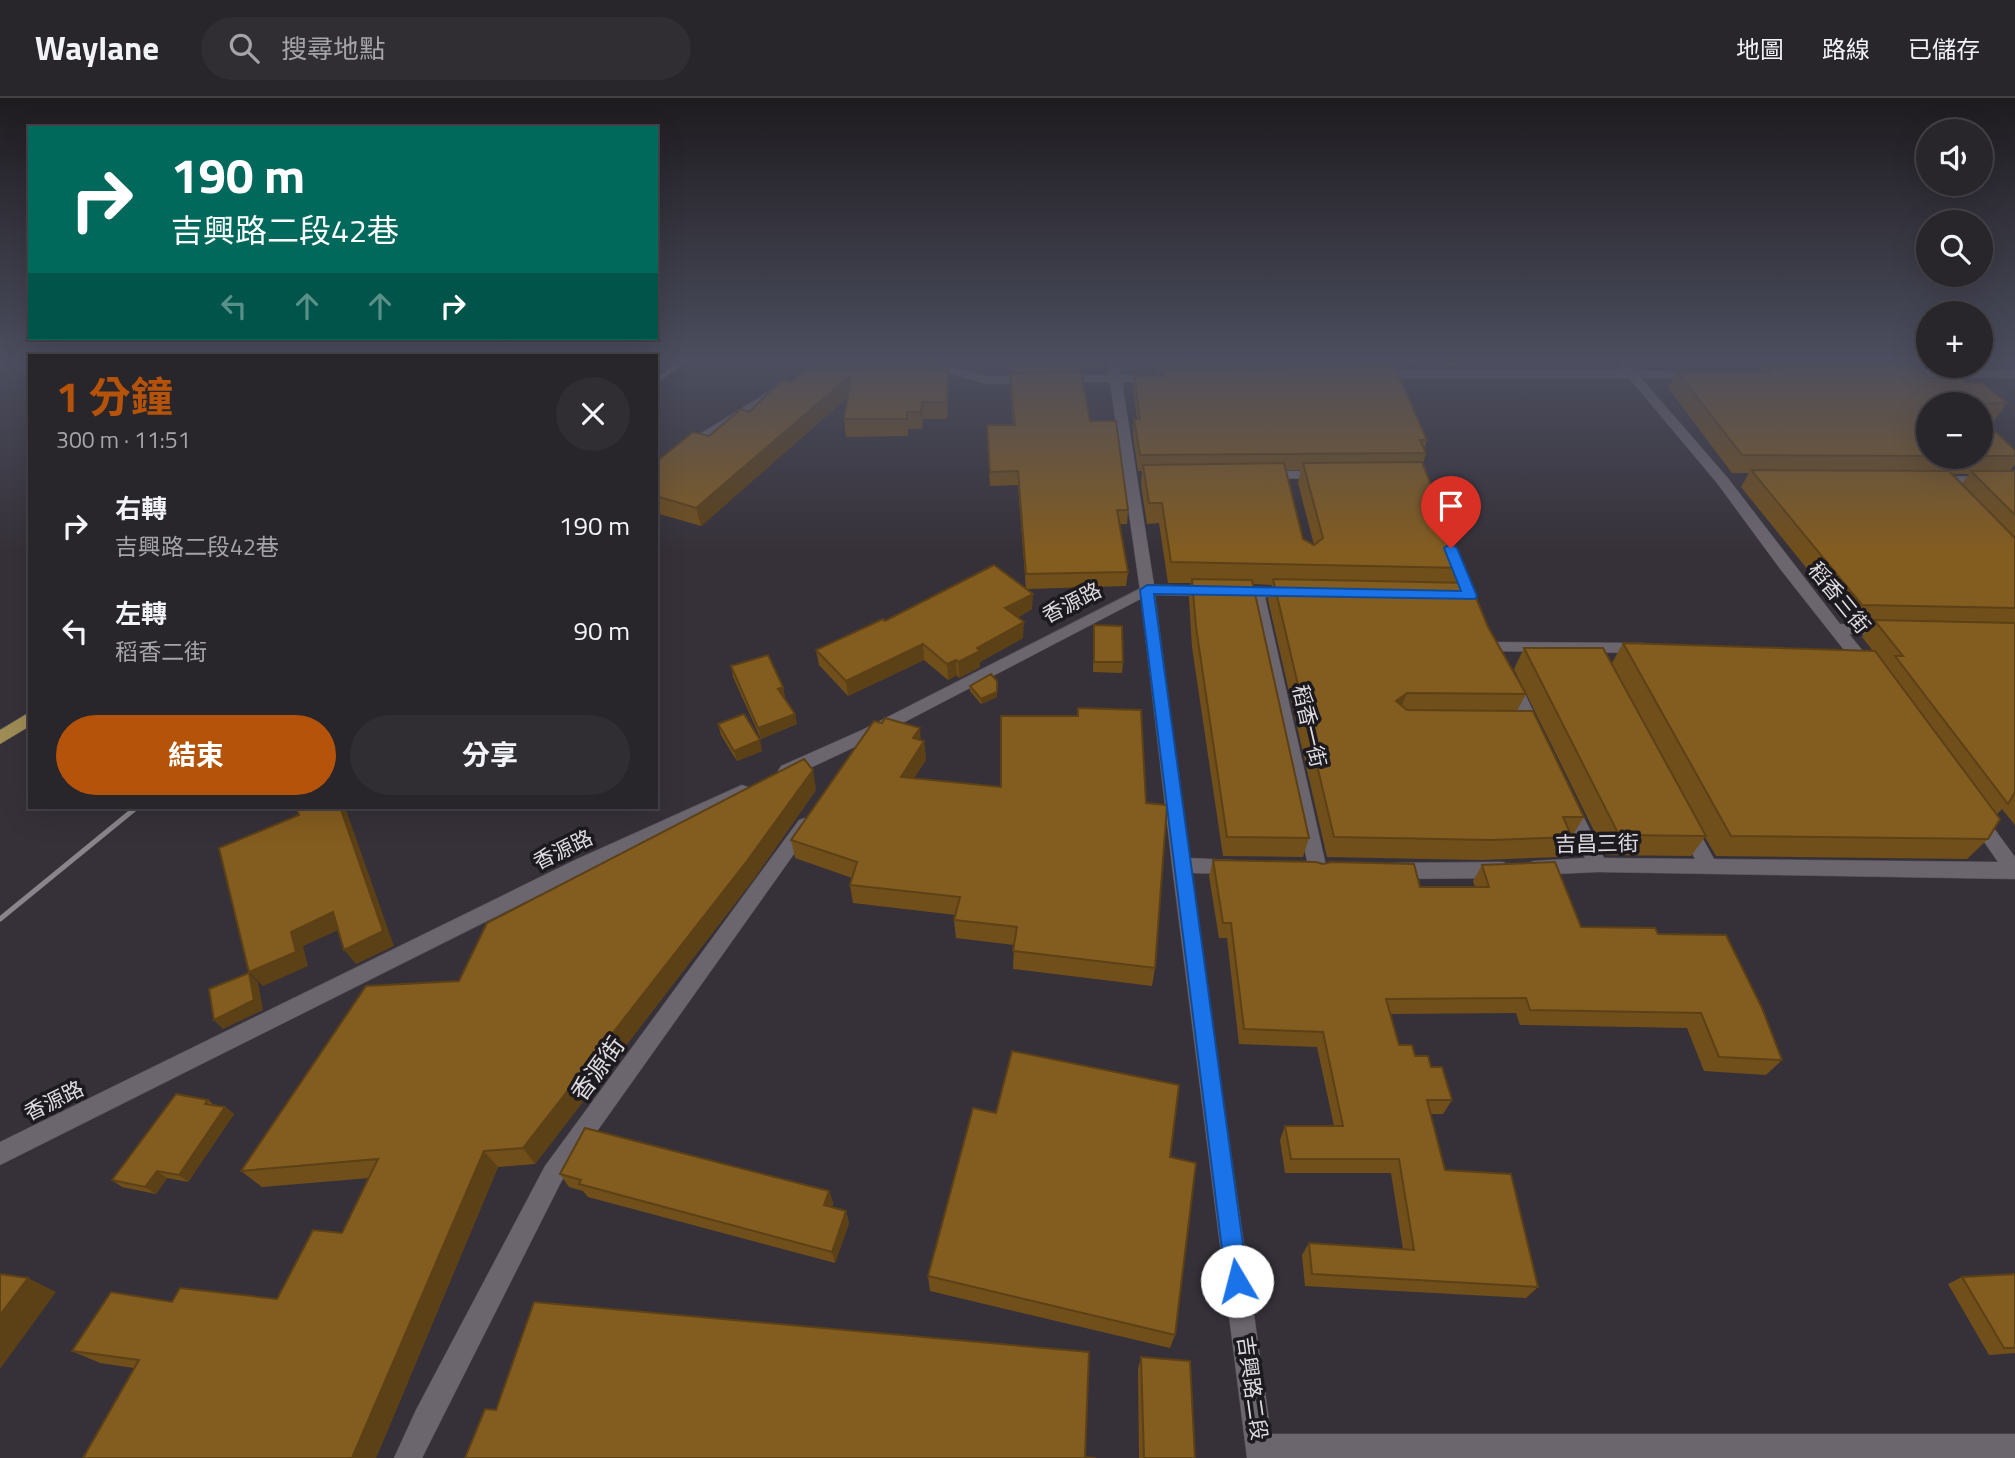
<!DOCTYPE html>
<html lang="zh-TW">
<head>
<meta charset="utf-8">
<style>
  :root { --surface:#28252b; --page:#302d33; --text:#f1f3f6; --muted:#a5a5a9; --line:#444247; --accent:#b45309 }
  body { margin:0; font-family:"Titillium Web","Noto Sans TC",sans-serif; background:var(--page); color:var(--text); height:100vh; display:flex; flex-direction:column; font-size:26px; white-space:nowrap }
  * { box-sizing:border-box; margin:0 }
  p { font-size:23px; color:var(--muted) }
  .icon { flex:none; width:38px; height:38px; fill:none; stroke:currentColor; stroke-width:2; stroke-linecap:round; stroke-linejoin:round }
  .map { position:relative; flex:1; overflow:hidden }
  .sheet { position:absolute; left:28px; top:256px; width:630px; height:455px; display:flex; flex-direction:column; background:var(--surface); border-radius:0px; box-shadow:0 7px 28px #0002,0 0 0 2px var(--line) }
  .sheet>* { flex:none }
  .guide { position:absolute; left:28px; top:28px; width:630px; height:214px; border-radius:0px; box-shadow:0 7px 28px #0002,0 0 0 2px var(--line); background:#00695c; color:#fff; overflow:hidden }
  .controls { position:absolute; left:1916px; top:21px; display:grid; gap:14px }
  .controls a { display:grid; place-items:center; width:77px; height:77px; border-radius:50%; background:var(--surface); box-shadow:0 7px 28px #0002,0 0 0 2px var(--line); font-size:35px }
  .pin { position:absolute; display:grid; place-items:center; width:60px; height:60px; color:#fff; margin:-72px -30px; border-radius:50% 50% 50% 0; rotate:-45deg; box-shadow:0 0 7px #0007 }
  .pin .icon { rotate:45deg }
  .me { position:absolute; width:77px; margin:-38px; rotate:352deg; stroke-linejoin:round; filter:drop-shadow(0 0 5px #0008) }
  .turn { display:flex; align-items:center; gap:24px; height:147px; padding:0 28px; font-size:32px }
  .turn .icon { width:91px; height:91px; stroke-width:2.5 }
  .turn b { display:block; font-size:49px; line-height:60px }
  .lanes { display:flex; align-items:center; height:66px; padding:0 28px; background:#0003; justify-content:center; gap:35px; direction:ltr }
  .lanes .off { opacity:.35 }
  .round { display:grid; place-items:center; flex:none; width:74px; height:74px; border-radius:37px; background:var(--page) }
  .summary { display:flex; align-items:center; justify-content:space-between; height:119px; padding:0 28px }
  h1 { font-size:42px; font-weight:700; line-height:52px; color:var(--accent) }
  .primary-button { display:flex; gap:14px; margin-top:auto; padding:14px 28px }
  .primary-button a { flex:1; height:80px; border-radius:42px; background:var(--accent); color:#fff; font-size:28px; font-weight:700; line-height:80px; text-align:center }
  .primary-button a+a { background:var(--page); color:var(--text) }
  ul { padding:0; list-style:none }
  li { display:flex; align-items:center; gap:21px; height:105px; padding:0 28px }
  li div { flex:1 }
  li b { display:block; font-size:26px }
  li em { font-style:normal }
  header { display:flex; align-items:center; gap:42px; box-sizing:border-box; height:98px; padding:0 35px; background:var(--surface); border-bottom:2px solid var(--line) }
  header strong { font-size:33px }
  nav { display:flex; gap:38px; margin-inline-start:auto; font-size:24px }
  .search { width:490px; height:63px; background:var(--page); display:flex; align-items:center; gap:18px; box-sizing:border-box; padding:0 24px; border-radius:38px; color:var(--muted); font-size:26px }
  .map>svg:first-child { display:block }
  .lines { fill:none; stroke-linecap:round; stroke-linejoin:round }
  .minor-casing { stroke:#544f56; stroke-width:1 }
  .tertiary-casing { stroke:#544f56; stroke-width:1 }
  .primary-casing { stroke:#544f56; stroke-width:1 }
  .minor { fill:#6b656e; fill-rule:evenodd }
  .tertiary { fill:#6b656e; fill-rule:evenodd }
  .primary { fill:#9f8d55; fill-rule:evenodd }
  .rail-far1 { stroke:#89858b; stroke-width:4.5 }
  .rail { stroke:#89858b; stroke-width:5 }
  .wall { fill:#714f1b; fill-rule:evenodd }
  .shaded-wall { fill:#5c4016 }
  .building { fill:#835c1f; stroke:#5c4016; stroke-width:2 }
  .route { fill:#1a73e8; stroke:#114b97; stroke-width:2 }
  .labels { text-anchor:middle; stroke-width:7; stroke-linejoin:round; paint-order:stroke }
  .street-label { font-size:21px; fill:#dfdbe0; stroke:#1c1a1e }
  .near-street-label { font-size:24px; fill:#dfdbe0; stroke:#1c1a1e }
</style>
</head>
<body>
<header>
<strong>Waylane</strong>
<div class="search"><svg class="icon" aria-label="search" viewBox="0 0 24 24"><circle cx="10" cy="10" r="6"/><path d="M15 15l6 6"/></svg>搜尋地點</div>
<nav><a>地圖</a><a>路線</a><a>已儲存</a></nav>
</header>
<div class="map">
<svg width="2015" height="1360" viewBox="0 0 2015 1360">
  <rect width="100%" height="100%" fill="#363139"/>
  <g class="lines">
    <g class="minor-casing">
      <path id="minor" d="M901,262H922L987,278L1109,277L1107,262H1119L1121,277H1160V283L1156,284H1122L1154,487L1294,490L1301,495L1294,500L1265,499L1327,772L1325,777L1318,780L1311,777L1309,772L1250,499L1155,497L1189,760L1233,762L1240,764L1242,769L1240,774L1233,776L1191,775L1271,1336H2015V1360H1247L1172,767L1140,492L1110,284L987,286Z
        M1615,262H1627L1635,272L1702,274V278L1698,280H1641L1727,379L1840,526L1894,528L1897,532L1894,536L1889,537L1849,536L1875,568L1877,572L1875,576H1863L1781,472L1717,385L1629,280H1376L1370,276L1376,272H1623Z
        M1901,272H2015V280L1897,278L1895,276Z
        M778,288L784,292L782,295L690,352H680L679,349Z
        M1266,373H1322L1329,377L1322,381L1261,380L1259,377Z
        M1935,378L2015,379V387L1930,385L1928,382Z
        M1490,544L1644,545L1652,550L1644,555L1484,553L1482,549L1484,545Z
        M1511,577L1519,583L1543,634L1541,638L1535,640L1527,634L1503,583Z
        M1569,700L1575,702L1604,760L1695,761L1678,728L1681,723H1693L1714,761L1998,764L1967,719L1970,714H1982L2015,759V781L1598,774L1534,777L1527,775L1525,770L1527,765L1534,763L1585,760L1560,707L1563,702Z
        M805,720L811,722L814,727L811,732L561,1084L422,1360H394L416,1312L545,1068L799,722Z
        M1503,764L1510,767L1512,772L1510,777L1503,780L1394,781L1387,778L1385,773L1387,768L1394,765Z"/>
    </g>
    <g class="tertiary-casing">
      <path id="tertiary" d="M1147,487L1154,492L1152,495L874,640L793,678H781L778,673L781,668L862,632Z
        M742,687L748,689L751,694L748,699L589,772L0,1067V1044L575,762Z"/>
    </g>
    <g class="primary-casing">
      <path id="primary" d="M30,614V628L0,646V632Z"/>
    </g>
    <use href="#minor" class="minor"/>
    <use href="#tertiary" class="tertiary"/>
    <use href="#primary" class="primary"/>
    <path class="rail-far1" d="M656,283L685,262"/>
    <path class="rail" d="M0,821L137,709"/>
  </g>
  <path class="wall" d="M935,262H964L963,264L951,263L950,266Z
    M1011,262H1105V268L1078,269V274L1090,323L1128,412L1127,426H1120L1128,474L1126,488L1026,491L1018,387L990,388L987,341V327H1013L1010,288Z
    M1154,262H1493L1492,264L1461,263L1459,268L1387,265L1386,267L1427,342L1424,350L1426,355L1423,366L1464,470L1459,485L1488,529L1526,596L1517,613L1584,719L1559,759L1481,762L1327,759L1268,502L1272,487L1253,486L1309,740L1303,759L1223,758L1192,549L1189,500L1191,485H1168L1159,425L1147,426L1141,387L1142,373H1138L1133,337L1134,321H1137L1133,294L1134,278H1162V273H1157ZM1286,372H1301L1298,385L1314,447L1303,441Z
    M1764,262H1893L1892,265L1929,280L1966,284L2007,305L1994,323H1985L2015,352V366L2010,373H2015V727L2002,711L1996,717L1988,741L1967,761L1716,758L1705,739L1691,758L1606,757L1514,571L1524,550L1612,565L1623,545L1873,553L1862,539L1873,524H1850L1741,389L1749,375H1732L1668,290L1677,273L1758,274L1763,265H1766ZM1928,306H1981V359H1928ZM1951,376H1969L1962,386Z
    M819,268H939V272L949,289L947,321H923L922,331H908V338L846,339L844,321L848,299L701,428L656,415V364L709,338L749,314L792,284L819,271Z
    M1032,511L1017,520L1023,540L980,564V569L959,580L957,577L948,582L924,562L848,598L819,567L816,552L885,523Z
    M1094,527L1123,564L1122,575L1093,574Z
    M731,568L783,589L785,600L797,626L761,641L733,579Z
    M997,583V599L981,606L970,593V588Z
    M718,626L762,653L737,663L721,637Z
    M924,643L926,662L914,680L1155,870L1152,888L1013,871L1014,847L956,840L954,822L956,817L853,805L850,787L852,780L795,760L791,742Z
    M816,692L753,782L535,1066L498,1069L376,1360H83L134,1270L100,1265L72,1253L172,1204L277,1201L342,1135L369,1080L262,1089L241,1073L459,883Z
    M1213,762L1323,766L1420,789H1475L1473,783L1482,767L1581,829L1658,836L1782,962L1766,977L1704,973L1687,930L1520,927L1516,915L1390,916L1399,947L1431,969L1452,1002L1443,1016H1431L1445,1072L1538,1189L1526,1200L1305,1188L1302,1157L1309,1145L1403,1151L1391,1075H1285L1280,1042L1285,1028H1334L1317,949L1239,946L1227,840H1219L1209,778Z
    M208,1002L214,1007L225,1009L234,1016L188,1084L167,1080L156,1096L122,1089L112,1082Z
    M560,1076L829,1093L833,1105L832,1109L846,1113L849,1125L835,1165L588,1099L583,1093L569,1089Z
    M2015,1176V1255L1989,1257L1948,1186L1962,1179Z
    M928,1178L1175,1237L1170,1250L930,1193Z
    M1141,1259L1195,1360H1139L1138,1271Z"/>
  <path class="shaded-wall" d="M948,272L949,289L947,321V304Z
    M851,277L853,294L701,428L696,410Z
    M922,304L923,321L922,331L921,314Z
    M1033,496L1032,511L1005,526V510Z
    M1024,524L1023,540L980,564V569L959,580L958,564L977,550Z
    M923,546L924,562L848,598L846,583Z
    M956,562L957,577L948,582L947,566Z
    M783,589L785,600L778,591Z
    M997,594V599L981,606V601Z
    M1407,595L1399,615L1396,603Z
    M795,616L797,626L761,641L758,630Z
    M920,630L921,648L924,643L926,662L903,697L901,679L913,640Z
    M760,642L762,653L737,663L734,653Z
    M813,672L816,692L753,782L535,1066L523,1050Z
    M340,709H345L394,848L356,866L344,852Z
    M333,814L345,829L303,848L308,868L263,888L249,874L291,834Z
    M249,875L258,884L263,912L223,931L214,922Z
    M225,1009L234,1016L188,1084L179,1077Z
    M484,1053L498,1069L376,1360H352Z
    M157,1073L167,1080L156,1096L145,1089Z
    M829,1093L833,1105L828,1119L824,1107Z
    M846,1113L849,1125L835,1165L832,1154Z
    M28,1180L56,1194L0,1271V1217Z"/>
  <path class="building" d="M822,262H919L939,268H819Z
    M1158,262H1228L1158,263Z
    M1763,265H1913L1929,280H1962L1966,284L1983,285L2007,305L1928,306V358L1742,357L1677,273L1771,274Z
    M1394,267L1427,342H1420L1426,355L1140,357L1134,321H1140L1134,278H1165L1162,271Z
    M813,271L948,272L947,304H922L921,314H907V321H844L851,277L696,410L656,398V364L693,334L709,338L741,311L749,314L782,282L792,284L802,274Z
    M1081,274L1090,323H1116L1128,412H1117L1128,474L1026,476L1018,373L990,374L987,327H1015L1010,275Z
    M1981,320L2015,352V358H1981Z
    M1422,364L1464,470L1171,464L1162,405H1149L1143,367L1284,365L1303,441L1314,447L1323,440L1303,365Z
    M1751,372L1949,373L2015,440V510L1862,507Z
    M1971,373H2015V417Z
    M994,467L1033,496L1005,510L1024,524L977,550L980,553L958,564L956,562L947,566L923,546L846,583L816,552L883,521L885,523Z
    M1192,481L1252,482L1309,740L1227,739L1196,529Z
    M1273,481L1470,485L1488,529L1526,596L1407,595L1396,603L1407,612L1533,613L1584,719H1563L1572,739L1491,742L1334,739Z
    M1874,522L2015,525V694L2008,706L1895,558H1903Z
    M1094,527L1122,528L1123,564H1094Z
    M1623,545L1875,553L2000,721L1988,741L1731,738Z
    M1524,550H1603L1706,738L1619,737Z
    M768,557L783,589L778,591L795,616L758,630L731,568Z
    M991,576L997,583V594L981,601L970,588Z
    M1078,610L1141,612L1146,705L1167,707L1155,870L1013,853L1017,829L954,822L960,799L850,787L857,764L791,742L874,623L882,625L885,620L920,630L913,640L924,643L901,679L1001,689V618H1078Z
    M744,616L760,642L734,653L718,626Z
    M804,661L813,672L747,763L523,1050L484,1053L352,1360H83L139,1262L72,1253L111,1194L172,1204L180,1190L277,1201L313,1132L342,1135L378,1061L241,1073L366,888L459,883L487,825Z
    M296,709H340L383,833L344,852L333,814L291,834L296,854L249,874L219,750L299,717Z
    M1213,762L1316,764L1323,766L1331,764L1414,766L1420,789H1489L1482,767L1555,764L1581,829L1655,830L1658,836L1726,837L1762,910L1782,962L1719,959L1701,915L1530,912L1526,900L1386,901L1399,947H1412L1415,958H1428L1431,969H1442L1452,1002H1427L1445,1072L1511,1076L1538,1189L1312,1176L1309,1145L1414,1152L1399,1061H1291L1285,1028H1343L1323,934L1244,931L1231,825H1223Z
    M249,875L254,902L214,922L209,891Z
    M1012,953L1179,987L1170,1059L1196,1065L1175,1237L928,1178L973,1010L996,1015Z
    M176,996L208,1002L205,1006L225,1009L179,1077L157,1073L145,1089L112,1082Z
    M585,1030L829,1093L824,1107L846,1113L832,1154L579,1086L581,1082L560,1076Z
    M0,1176L28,1180L0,1217Z
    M2015,1176V1250H2004L1962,1179Z
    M534,1204L1089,1254L1085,1359L1096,1360H465L485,1311L496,1312Z
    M1141,1259L1190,1263L1195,1360H1144Z"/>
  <linearGradient id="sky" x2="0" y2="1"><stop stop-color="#1e1b1f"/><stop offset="0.58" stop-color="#4c4e5f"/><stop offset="1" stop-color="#4c4e5f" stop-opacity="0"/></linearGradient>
  <rect width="2015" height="453" fill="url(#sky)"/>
  <path class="route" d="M1451,446L1457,450L1477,498L1475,501L1154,496L1248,1183L1245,1191L1237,1194L1229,1191L1226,1183L1140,492L1147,487L1461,493L1444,450Z"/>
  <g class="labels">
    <g class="street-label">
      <text transform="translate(1839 500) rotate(51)" y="7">稻香三街</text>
      <text transform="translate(1072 505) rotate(-27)" y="7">香源路</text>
      <text transform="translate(1309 628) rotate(77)" y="7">稻香一街</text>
      <text transform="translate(1597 746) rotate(-1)" y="7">吉昌三街</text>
      <text transform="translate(563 752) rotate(-26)" y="7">香源路</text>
      <text transform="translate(54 1003) rotate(-26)" y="7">香源路</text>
      <text transform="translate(1252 1290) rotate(82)" y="7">吉興路二段</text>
    </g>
    <g class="near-street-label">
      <text transform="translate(598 971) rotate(-54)" y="8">香源街</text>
    </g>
  </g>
</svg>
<div class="controls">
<a><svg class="icon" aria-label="sound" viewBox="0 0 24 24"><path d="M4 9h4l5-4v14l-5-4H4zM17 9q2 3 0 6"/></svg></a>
<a><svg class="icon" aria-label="search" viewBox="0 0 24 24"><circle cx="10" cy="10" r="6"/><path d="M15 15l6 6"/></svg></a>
<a>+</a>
<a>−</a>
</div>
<div class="pin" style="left:1451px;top:450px;background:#d93025"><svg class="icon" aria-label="arrive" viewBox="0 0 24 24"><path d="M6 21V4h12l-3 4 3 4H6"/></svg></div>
<svg class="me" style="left:1237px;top:1183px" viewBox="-20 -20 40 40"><circle r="19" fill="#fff"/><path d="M0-13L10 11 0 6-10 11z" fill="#1a73e8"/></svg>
<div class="guide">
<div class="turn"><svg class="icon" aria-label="right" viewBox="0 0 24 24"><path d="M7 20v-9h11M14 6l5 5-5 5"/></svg><div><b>190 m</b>吉興路二段42巷</div></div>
<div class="lanes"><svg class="icon off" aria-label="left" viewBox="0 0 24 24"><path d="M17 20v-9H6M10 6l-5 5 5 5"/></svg><svg class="icon off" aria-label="ahead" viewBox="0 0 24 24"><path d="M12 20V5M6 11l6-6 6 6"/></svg><svg class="icon off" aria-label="ahead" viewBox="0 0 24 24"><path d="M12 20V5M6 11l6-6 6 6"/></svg><svg class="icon" aria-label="right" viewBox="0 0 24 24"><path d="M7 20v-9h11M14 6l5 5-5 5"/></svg></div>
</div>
<section class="sheet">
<div class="summary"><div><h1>1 分鐘</h1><p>300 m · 11:51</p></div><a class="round"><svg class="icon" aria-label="close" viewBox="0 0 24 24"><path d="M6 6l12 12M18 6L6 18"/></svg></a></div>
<ul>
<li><svg class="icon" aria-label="right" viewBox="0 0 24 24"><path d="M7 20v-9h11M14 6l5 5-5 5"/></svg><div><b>右轉</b><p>吉興路二段42巷</p></div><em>190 m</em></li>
<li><svg class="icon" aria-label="left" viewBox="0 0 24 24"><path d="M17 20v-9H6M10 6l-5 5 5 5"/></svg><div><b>左轉</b><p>稻香二街</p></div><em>90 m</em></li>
</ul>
<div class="primary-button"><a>結束</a><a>分享</a></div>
</section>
</div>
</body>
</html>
